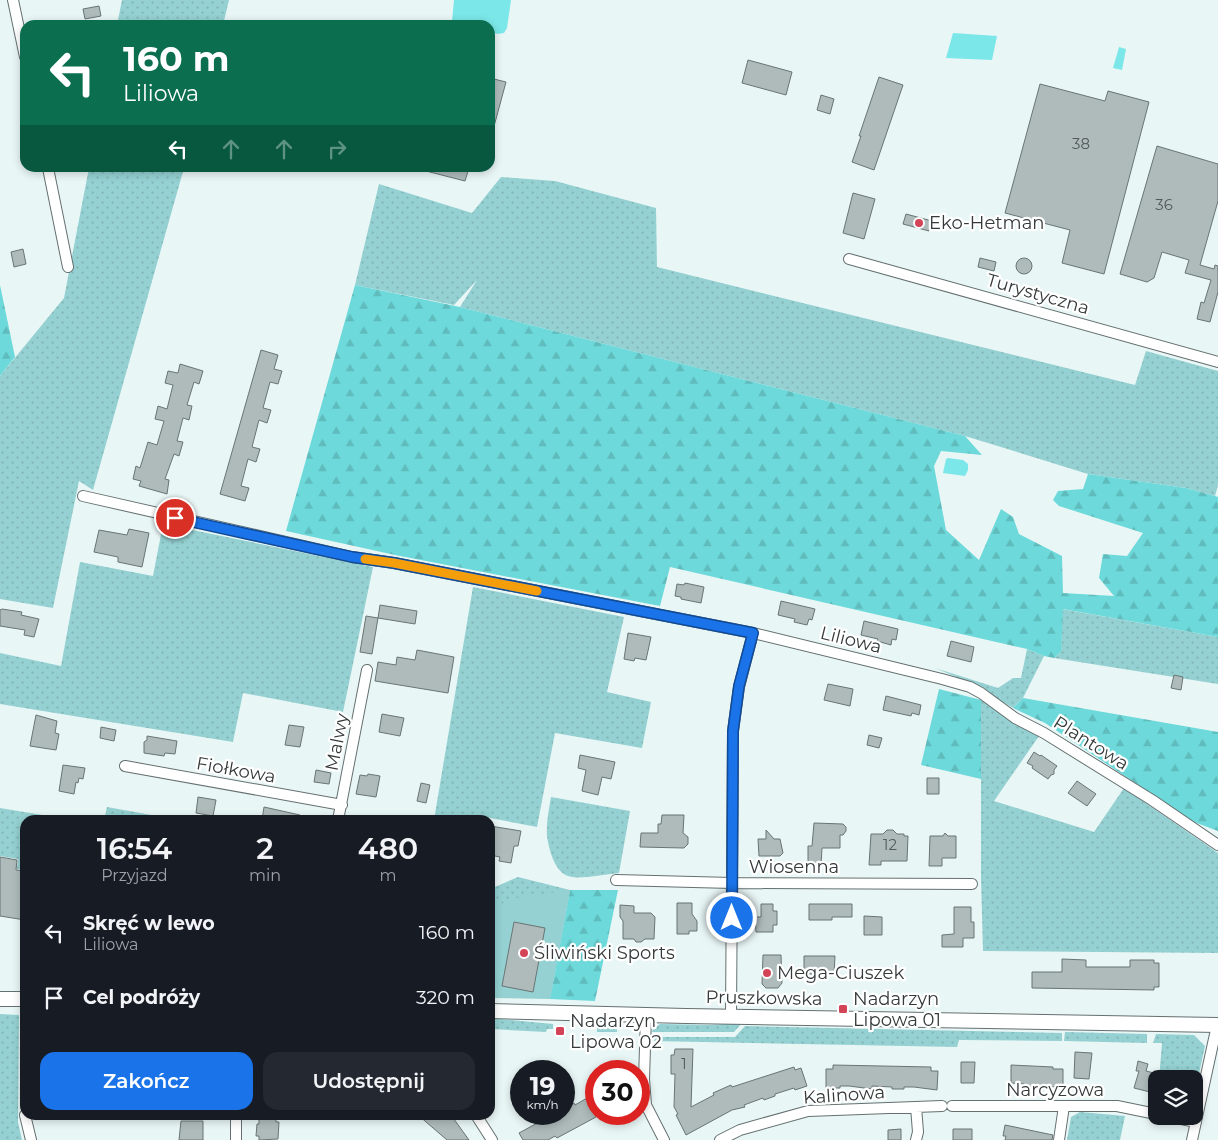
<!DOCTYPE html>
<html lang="pl">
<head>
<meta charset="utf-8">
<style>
  :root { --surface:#171b24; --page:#242831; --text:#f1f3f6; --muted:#9ea1a6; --accent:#1a73e8 }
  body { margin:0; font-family:Montserrat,sans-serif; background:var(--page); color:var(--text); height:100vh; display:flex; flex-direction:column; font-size:19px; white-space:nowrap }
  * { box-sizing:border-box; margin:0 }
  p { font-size:16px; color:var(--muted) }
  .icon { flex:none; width:28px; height:28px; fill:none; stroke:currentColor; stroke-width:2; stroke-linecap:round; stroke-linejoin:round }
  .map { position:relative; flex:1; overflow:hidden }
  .side { position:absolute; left:20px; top:815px; width:475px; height:305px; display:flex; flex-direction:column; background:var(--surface); border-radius:15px; box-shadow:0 2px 8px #0003 }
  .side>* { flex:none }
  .banner { position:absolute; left:20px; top:20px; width:475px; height:152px; border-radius:15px; box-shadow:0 2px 8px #0003; background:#0b6e4f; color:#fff; overflow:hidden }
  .tools { position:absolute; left:1148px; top:1070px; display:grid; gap:10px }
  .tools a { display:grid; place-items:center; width:55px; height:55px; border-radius:10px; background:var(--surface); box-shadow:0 2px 8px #0003; font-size:25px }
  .speed { position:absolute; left:510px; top:1060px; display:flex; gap:10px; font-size:25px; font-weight:700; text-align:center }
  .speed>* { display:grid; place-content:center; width:65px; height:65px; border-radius:50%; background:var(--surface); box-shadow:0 2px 8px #0003; line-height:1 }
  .speed small { font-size:12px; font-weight:400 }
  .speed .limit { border:8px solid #d22; background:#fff; color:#111 }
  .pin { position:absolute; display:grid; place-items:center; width:42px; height:42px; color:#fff; margin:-21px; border:2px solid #fff; border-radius:50%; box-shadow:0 1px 5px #0007 }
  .me { position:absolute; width:55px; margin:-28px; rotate:0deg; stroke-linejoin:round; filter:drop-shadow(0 0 4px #0008) }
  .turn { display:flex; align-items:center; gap:18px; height:105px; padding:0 20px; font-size:22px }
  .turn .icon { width:65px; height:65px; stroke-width:2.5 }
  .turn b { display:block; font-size:35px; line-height:42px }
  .lanes { display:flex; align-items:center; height:48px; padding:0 20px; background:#0003; justify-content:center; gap:25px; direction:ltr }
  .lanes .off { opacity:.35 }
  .eta { display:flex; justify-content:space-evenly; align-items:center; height:85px; text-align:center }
  .eta b { font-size:30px; font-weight:600; line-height:35px }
  .button { display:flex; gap:10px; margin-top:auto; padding:10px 20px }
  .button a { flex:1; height:58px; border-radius:15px; background:var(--accent); color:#fff; font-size:20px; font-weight:600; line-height:58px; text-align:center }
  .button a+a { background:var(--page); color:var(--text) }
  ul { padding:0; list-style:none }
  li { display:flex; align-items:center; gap:15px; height:65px; padding:0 20px }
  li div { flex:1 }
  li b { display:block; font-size:19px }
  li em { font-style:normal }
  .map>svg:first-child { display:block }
  .grass { fill:url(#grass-dots) }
  .forest { fill:url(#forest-firs) }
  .pitch { fill:#95d1d2 }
  .water { fill:#7be7e8 }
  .building { fill:#afbbbb; stroke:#697575 }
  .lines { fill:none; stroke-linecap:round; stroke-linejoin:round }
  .street-casing { stroke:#657070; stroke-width:12 }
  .secondary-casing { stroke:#657070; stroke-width:16 }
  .street { stroke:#fff; stroke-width:10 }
  .secondary { stroke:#fff; stroke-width:14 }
  .route-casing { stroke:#114b97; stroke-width:12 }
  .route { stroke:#1a73e8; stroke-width:9 }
  .slow { stroke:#f59e0b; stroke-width:9 }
  .poi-dot { fill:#d44457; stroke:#fff; stroke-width:2 }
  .labels { text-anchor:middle; stroke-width:4.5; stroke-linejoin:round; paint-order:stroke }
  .number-label { font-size:15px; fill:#535a5a }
  .poi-label { font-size:18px; fill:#343939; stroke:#fff; text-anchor:start }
  .street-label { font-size:18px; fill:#343939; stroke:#fff }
</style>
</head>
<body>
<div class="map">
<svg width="1218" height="1140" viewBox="0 0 1218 1140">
  <defs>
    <pattern id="grass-dots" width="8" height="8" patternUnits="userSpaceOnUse" patternTransform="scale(1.25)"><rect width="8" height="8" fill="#95d1d2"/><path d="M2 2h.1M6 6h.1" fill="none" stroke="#81b4b5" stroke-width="1.8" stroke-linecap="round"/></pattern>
    <pattern id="forest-firs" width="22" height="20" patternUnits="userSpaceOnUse" patternTransform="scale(1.25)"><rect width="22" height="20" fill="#6dd9da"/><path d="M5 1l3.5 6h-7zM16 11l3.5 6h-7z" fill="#5fbbbc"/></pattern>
  </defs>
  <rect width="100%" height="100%" fill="#e9f6f6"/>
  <path class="grass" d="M122,0H229L223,25H117Z
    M89,168H184L93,490L79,481L53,608L0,599V376L64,298Z
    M501,177L555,181L656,208L657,267L1135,385L1146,351L1218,371V485L1215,496L1186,488L1088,474L965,436L460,307L477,280L454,305L355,285L379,184L472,213Z
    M163,524L373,567L343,712L243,693L233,742L0,704V653L61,666L80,562L153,576Z
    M473,587L624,617L607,692L651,702L642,748L555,733L537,827L485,817L484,820H434Z
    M1062,609L1218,637V684L1054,658L1061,652Z
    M1027,649L1044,656L1023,698L1013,708L991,695L985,689L935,668L998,688L1013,678H1021Z
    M981,700L1039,736L994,801L1094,832L1124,788L1218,853V953L983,951L981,878Z
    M551,797L630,811L619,873C608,874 581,879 572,877C555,875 549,850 547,836C546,823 549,809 551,797Z
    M107,807L179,820H104Z
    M0,808L73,820H25V870L17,869L18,859L0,856Z
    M518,877L570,890L550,999L490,932V889Z
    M0,1014L19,1015L18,1122L22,1140H0Z
    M490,1018L553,1024V1029H547L546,1032L490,1029Z
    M742,1023L734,1032H652L653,1029L660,1024L710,1025Z
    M617,1024V1032H597V1028H604Z
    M745,1026L1062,1033V1041L959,1040L957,1047L654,1041L655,1037H735Z
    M1065,1032L1147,1034V1043L1064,1041Z
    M1156,1034L1194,1035L1205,1046L1194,1097V1079H1159L1162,1043H1153Z
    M1080,1112L1125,1116L1120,1140H1067L1071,1117Z"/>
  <path class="forest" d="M0,285L15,357L0,376Z
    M355,285L460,307L965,436L982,455L941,451L934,466L946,530L979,560L1001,509L1013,517L1019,534L1062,556L1063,593L1114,596L1099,578L1103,554L1127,556L1143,533L1059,506L1053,500L1058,491L1083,489L1088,474L1186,488L1215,496L1218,497V637L1063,609L1061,652L1054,658L1044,656L1027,649L670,567L660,606L395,555L286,531Z
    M939,689L981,700V779L921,765Z
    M1023,698L1218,732V831L1194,822L1045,723L1013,708Z
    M570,890H618L595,1001L550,999Z"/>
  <path class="pitch" d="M570,890L550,999L490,998V908L516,898Z"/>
  <path class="water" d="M454,0H511L507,28L504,33L498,34L490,32V25H455L452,21Z
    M953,33L997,36L992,60L946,58Z
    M1119,47L1126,49L1122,70L1113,68Z
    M948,458L963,460L968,464V470L965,476L943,473L946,459Z"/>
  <path class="building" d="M99,6L101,16L85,19L83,9Z
    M748,60L792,72L786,95L742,83Z
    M879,77L903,85L874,170L852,162L861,136H859Z
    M490,78L506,82L493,130H490Z
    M1040,84L1105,101L1108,91L1149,102L1104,274L1062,263L1070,230L1005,213Z
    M821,95L834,99L830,114L817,110Z
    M1157,146L1218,164V201L1200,265L1214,269L1215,265L1218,266V292L1210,322L1197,319L1201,302L1204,303L1211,280L1185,273L1189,260L1162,252L1154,278L1147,282L1120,274Z
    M427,168H469L465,181L426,171Z
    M853,193L875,199L864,239L843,233Z
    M906,214L932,221L929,231L903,224Z
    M23,249L26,264L14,267L11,252Z
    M1016 266a8 8 0 1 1 16 0a8 8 0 1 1-16 0Z
    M980,258L996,262L994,271L978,267Z
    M261,350L278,355L274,369L282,371L278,384L270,382L263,408L271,410L267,423L259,420L252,447L260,449L256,462L248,459L241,486L249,488L245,501L220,494Z
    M180,364L203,371L199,384L194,382L187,405L192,406L189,420L183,418L177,441L183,442L179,456L174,454L165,479L169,480L167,494L139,486L141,481L133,479L136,466L140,468L148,442L157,445L164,421L155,419L158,406L167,409L173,385L165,383L168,371L178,373Z
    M129,529L149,533L142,567L118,562V557L94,552L99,530L127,535Z
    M685,583L704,587L701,603L681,599V597L675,596L677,584L684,585Z
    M781,601L815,609L812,620L809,619L807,625L794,622L795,619L778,615Z
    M380,605L417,611L415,624L378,618Z
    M2,609L22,612L21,615L39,619L34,637L24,635L25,630L0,626V610Z
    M366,616L378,618L372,654L360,652Z
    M864,621L898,629L896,640L892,639L891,645L877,641L878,639L861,635Z
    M628,633L651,637L646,660L635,658L634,661L624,659Z
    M951,641L974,647L971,662L947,656Z
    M417,650L454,657L448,693L375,681L378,662L396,665L397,657L415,660Z
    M1174,675L1183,677L1181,690L1171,688Z
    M828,684L853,689L850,706L824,700Z
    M886,696L921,705L919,715L912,713L911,716L883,710Z
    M382,714L404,718L400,736L379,732Z
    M36,715L57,721L55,733L59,734L56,750L30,746Z
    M289,725L304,727L300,747L285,745Z
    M101,727L116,730L114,741L100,738Z
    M869,735L882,738L879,748L867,745Z
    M147,736L177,741L175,754L165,753L164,756L144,753V742L147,740Z
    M1034,752L1040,756L1041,755L1057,766L1054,770V774L1051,775L1048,779L1032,768L1033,766L1027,763Z
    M580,755L615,762L611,779L602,777L598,795L582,791L586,770L578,768Z
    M63,765L85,768L83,779L79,778L78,783L76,782L74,794L59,791Z
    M316,770L331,773L329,784L314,782Z
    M368,774L380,776L376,797L356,794L360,775L367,776Z
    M927,778H939V794H927Z
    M1077,781L1096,794L1087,806L1068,793Z
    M421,783L430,785L426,803L417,801Z
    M198,797L216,800L213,816L196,813Z
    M264,807L300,815V820H262Z
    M662,815H684L683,833L688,837V844L684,848L640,847L641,833H658V824H661Z
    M814,823L843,824L846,827V831L843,835H840V848H822L821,865L808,864V846H812Z
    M490,826L521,831L518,846H514L511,863L499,861L500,857L490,855Z
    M766,830L774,839H780L783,853L780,856H759L758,839H766Z
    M887,830H893L897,834H904V836H908L907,861H881V865H869L871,834H883Z
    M945,833L948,836H956V858H942V866H929L930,836H943Z
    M0,857L17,860L16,870L25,871V920L0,916Z
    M677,903H692V914L697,921V931H689V934H677Z
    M761,904H773V911H777V925H773V932H756L755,917H761Z
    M809,904H852V917H832V920H809Z
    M620,905L634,906V913H651L655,917L654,939H645L641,942H636L634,939H623V921L620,917Z
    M954,907H971V922H974V938H963V947H942V935L954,934Z
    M864,916L882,917V935H864Z
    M514,922L545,928L533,992L502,986Z
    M763,955H781L782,983L778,988H766L762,984Z
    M804,956H835L834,974H804Z
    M1062,959L1086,960V967H1130V960H1154V963H1159V987H1154V990L1032,988V972H1062Z
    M675,1049H693L691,1107L714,1095L713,1093L731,1085L732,1087L794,1067L795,1070L801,1068L807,1086L795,1090L794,1088L775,1094V1096L764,1100L763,1098L744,1105L745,1107L732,1110L686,1135L676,1115L678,1114L674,1107L675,1074H671V1055H674Z
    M1075,1052L1092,1053L1089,1079L1074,1078Z
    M1138,1061L1148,1064L1146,1071L1154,1073L1150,1092L1134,1088L1139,1071H1136Z
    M961,1062H975L974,1083H961Z
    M833,1065L931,1067V1071H938L937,1090L914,1087H904V1089H892V1087L872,1086V1089L849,1086H840V1088H826V1069H833Z
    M1011,1065L1053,1067V1069H1063V1087L1024,1086V1084L1011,1083Z
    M596,1093V1117L557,1138L555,1136L548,1140H523L519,1133L554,1114H564V1109L574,1103L575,1105Z
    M259,1115H276V1122H279L278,1139L259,1140V1136H256L257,1124H259Z
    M418,1115H451L469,1140H447Z
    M181,1121H203V1140H179Z
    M1005,1125L1053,1135L1052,1140H1005L1006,1136H1003Z
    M901,1129V1140H888V1130Z
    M953,1129H972V1140H953Z"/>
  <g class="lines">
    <g class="street-casing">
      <path id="street" d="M13,0L25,57
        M48,168L68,267
        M849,259L1218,362
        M83,496L352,557L394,563L753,633L942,679L970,687L981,693L1015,718L1044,733L1152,800L1218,845
        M125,766L342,805
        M338,820L367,670
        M616,880L732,883L972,884
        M646,1016L644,1079L646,1105L664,1140
        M731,1016L733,731L739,687L753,633
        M952,1106H1117L1156,1114
        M916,1107L918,1132L916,1140
        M25,1115L31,1140
        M476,1115L492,1140
        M1167,1116L1196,1122
        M236,1140V1115
        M720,1140L740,1130L808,1111L942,1106
        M1059,1140L1064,1106
        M1192,1140L1217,1025"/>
    </g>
    <g class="secondary-casing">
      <path id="secondary" d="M0,999H25
        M490,1011L686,1016L1218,1025"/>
    </g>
    <use href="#street" class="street"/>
    <use href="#secondary" class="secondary"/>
  </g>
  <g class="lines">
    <g class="route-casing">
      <path id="route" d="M175,518L352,557L394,563L753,633L739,686L733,731L732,918"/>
    </g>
    <use href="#route" class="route"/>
    <path class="slow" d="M365,559L394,563L537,591"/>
  </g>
  <g class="poi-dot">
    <circle cx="919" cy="223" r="5"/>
    <circle cx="524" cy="953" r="5"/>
    <circle cx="767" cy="973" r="5"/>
    <rect x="838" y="1004" width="10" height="10" rx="2.5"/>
    <rect x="555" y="1026" width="10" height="10" rx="2.5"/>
  </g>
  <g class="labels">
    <g class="number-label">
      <text x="1081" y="149">38</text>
      <text x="1164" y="210">36</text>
      <text x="890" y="850">12</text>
      <text x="684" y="1069">1</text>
    </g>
    <g class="poi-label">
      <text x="929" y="229">Eko-Hetman</text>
      <text x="534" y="959">Śliwiński Sports</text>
      <text x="777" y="979">Mega-Ciuszek</text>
      <text x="853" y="1005">Nadarzyn<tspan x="853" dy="21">Lipowa 01</tspan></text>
      <text x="570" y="1027">Nadarzyn<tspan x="570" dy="21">Lipowa 02</tspan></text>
    </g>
    <g class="street-label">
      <text transform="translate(1038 294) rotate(16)" y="6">Turystyczna</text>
      <text transform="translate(851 640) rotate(14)" y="6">Liliowa</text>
      <text transform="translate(337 742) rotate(-79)" y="6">Malwy</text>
      <text transform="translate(1091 743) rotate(32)" y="6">Plantowa</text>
      <text transform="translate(236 770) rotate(10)" y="6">Fiołkowa</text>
      <text x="794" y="873">Wiosenna</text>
      <text transform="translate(764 998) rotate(1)" y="6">Pruszkowska</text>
      <text x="1055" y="1096">Narcyzowa</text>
      <text transform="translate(844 1095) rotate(-4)" y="6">Kalinowa</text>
    </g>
  </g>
</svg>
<div class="tools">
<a><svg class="icon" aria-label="layers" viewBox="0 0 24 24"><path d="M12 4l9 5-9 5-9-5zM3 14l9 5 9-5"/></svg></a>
</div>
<div class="speed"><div>19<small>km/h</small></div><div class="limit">30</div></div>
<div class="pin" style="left:175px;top:518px;background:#d93025"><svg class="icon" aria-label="arrive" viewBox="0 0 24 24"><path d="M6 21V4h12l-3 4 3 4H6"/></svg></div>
<svg class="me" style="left:732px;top:918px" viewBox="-20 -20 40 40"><circle r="17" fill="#1a73e8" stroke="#fff" stroke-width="3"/><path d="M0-11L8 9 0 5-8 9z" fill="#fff"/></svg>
<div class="banner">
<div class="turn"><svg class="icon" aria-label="left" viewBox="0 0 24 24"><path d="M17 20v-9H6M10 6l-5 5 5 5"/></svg><div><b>160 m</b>Liliowa</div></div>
<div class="lanes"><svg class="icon" aria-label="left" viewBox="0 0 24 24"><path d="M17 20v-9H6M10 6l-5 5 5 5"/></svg><svg class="icon off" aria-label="ahead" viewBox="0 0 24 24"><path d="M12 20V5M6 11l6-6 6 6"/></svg><svg class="icon off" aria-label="ahead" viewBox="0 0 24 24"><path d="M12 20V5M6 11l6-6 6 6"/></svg><svg class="icon off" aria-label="right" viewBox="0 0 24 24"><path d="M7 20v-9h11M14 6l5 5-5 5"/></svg></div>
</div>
<section class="side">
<div class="eta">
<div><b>16:54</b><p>Przyjazd</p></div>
<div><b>2</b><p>min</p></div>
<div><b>480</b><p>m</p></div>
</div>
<ul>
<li><svg class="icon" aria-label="left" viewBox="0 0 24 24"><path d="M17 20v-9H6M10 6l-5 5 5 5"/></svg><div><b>Skręć w lewo</b><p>Liliowa</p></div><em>160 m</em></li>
<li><svg class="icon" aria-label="arrive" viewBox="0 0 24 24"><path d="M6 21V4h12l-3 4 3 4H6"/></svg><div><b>Cel podróży</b></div><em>320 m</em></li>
</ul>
<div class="button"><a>Zakończ</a><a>Udostępnij</a></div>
</section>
</div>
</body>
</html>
